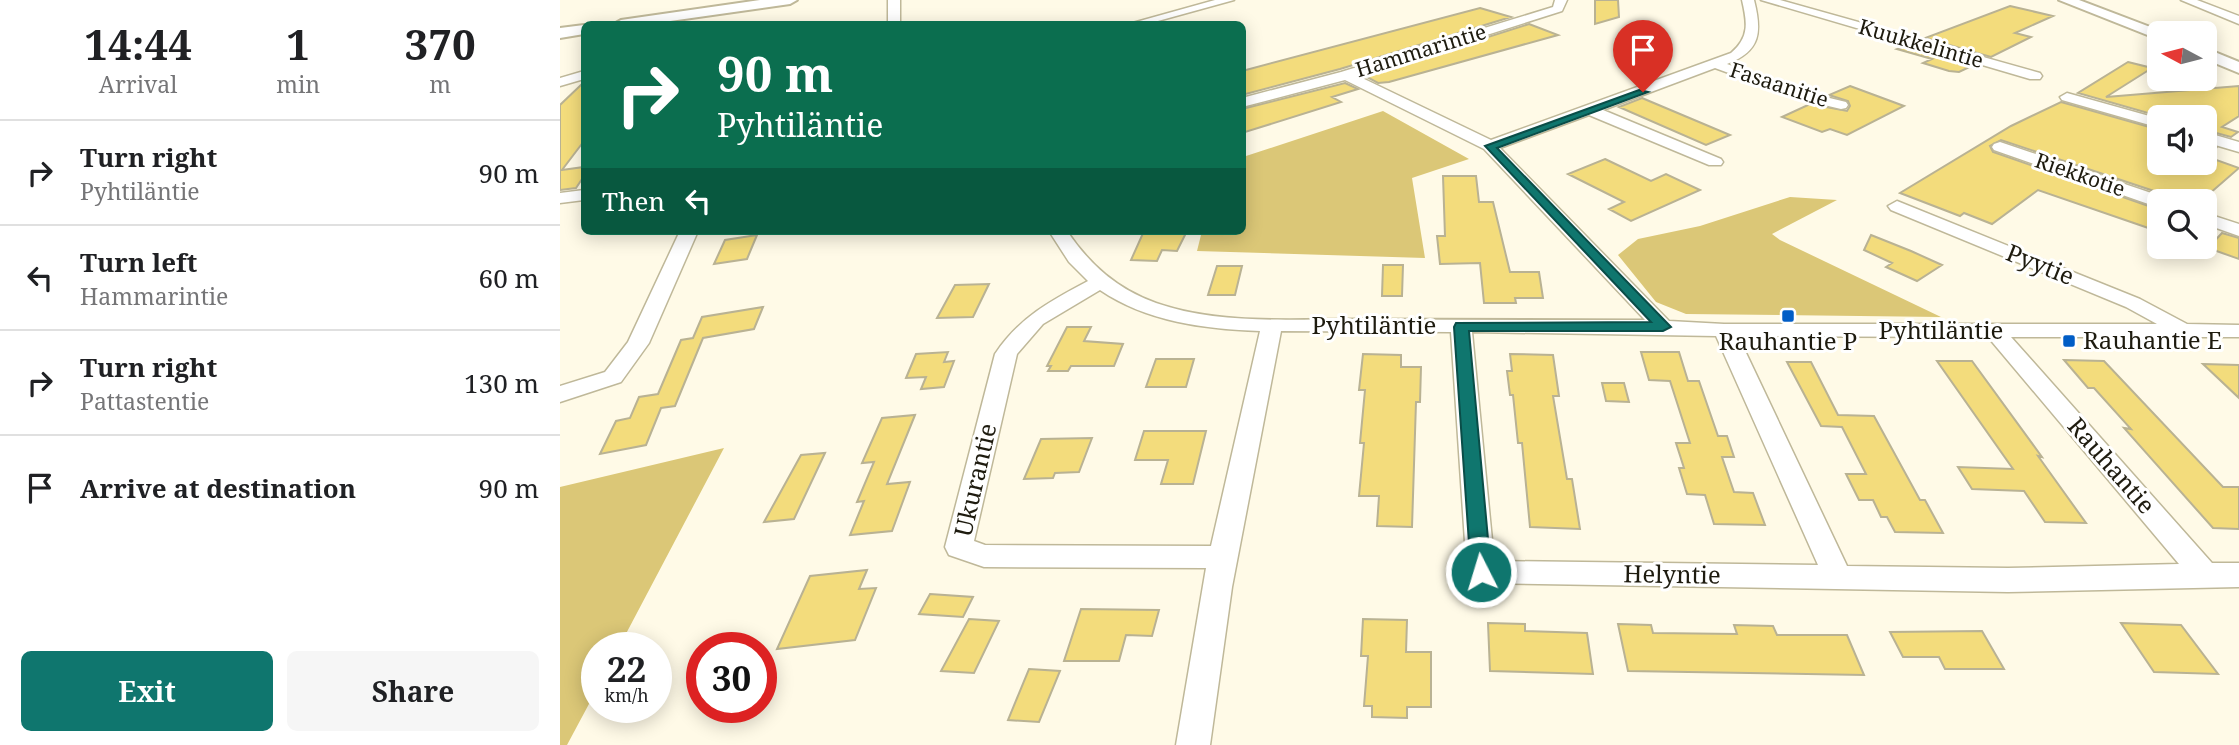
<!DOCTYPE html>
<html lang="en">
<head>
<meta charset="utf-8">
<style>
  :root { --surface:#fff; --page:#f6f6f6; --text:#202124; --muted:#757577; --line:#e0e0e0; --accent:#0f766e }
  body { margin:0; font-family:"Noto Serif",serif; background:var(--page); color:var(--text); height:100vh; display:flex; flex-direction:column; font-size:26px; white-space:nowrap }
  * { box-sizing:border-box; margin:0 }
  p { font-size:23px; color:var(--muted) }
  .icon { flex:none; width:38px; height:38px; fill:none; stroke:currentColor; stroke-width:2; stroke-linecap:round; stroke-linejoin:round }
  .map { position:relative; flex:1; overflow:hidden }
  .drawer { display:flex; flex-direction:column; background:var(--surface); width:560px }
  .drawer>* { flex:none }
  .top-card { position:absolute; left:21px; top:21px; width:665px; height:214px; border-radius:10px; box-shadow:0 4px 18px #0003; background:#0b6e4f; color:#fff; overflow:hidden }
  .needle { width:46px; rotate:277deg }
  .fabs { position:absolute; left:1587px; top:21px; display:grid; gap:14px }
  .fabs a { display:grid; place-items:center; width:70px; height:70px; border-radius:10px; background:var(--surface); box-shadow:0 4px 18px #0003; font-size:35px }
  .speed { position:absolute; left:21px; top:632px; display:flex; gap:14px; font-size:35px; font-weight:700; text-align:center }
  .speed>* { display:grid; place-content:center; width:91px; height:91px; border-radius:50%; background:var(--surface); box-shadow:0 4px 18px #0003; line-height:1 }
  .speed small { font-size:18px; font-weight:400 }
  .speed .limit { border:10px solid #d22; background:#fff; color:#111 }
  .pin { position:absolute; display:grid; place-items:center; width:60px; height:60px; color:#fff; margin:-72px -30px; border-radius:50% 50% 50% 0; rotate:-45deg; box-shadow:0 0 7px #0007 }
  .pin .icon { rotate:45deg }
  .me { position:absolute; width:77px; margin:-38px; rotate:355deg; stroke-linejoin:round; filter:drop-shadow(0 0 5px #0008) }
  .turn { display:flex; align-items:center; gap:24px; height:147px; padding:0 21px; font-size:32px }
  .turn .icon { width:91px; height:91px; stroke-width:2.5 }
  .turn b { display:block; font-size:49px; line-height:60px }
  .then { display:flex; align-items:center; height:66px; padding:0 21px; background:#0003; gap:14px; font-size:26px }
  .eta { display:flex; justify-content:space-evenly; align-items:center; height:119px; text-align:center }
  .eta b { font-size:42px; font-weight:700; line-height:49px }
  .action { display:flex; gap:14px; margin-top:auto; padding:14px 21px }
  .action a { flex:1; height:80px; border-radius:10px; background:var(--accent); color:#fff; font-size:28px; font-weight:700; line-height:80px; text-align:center }
  .action a+a { background:var(--page); color:var(--text) }
  ul { padding:0; list-style:none }
  li { display:flex; align-items:center; gap:21px; height:105px; padding:0 21px; border-top:2px solid var(--line) }
  li div { flex:1 }
  li b { display:block; font-size:26px }
  li em { font-style:normal }
  main { display:flex; flex:1; min-height:0 }
  .map>svg:first-child { display:block }
  .green { fill:#dbc777 }
  .building { fill:#f3dc7c; stroke:#b9b293; stroke-width:2 }
  .lines { fill:none; stroke-linecap:round; stroke-linejoin:round }
  .minor-casing { stroke:#bfb899; stroke-width:3 }
  .tertiary-casing { stroke:#bfb899; stroke-width:4 }
  .minor { fill:#fff; fill-rule:evenodd }
  .tertiary { fill:#fff; fill-rule:evenodd }
  .route { fill:#0f766e; stroke:#0a4d48; stroke-width:2 }
  .poi-dot { fill:#015dc6; stroke:#fff; stroke-width:2.5 }
  .labels { text-anchor:middle; stroke-width:6; stroke-linejoin:round; paint-order:stroke }
  .far-street-label { font-size:21px; fill:#1e1b0f; stroke:#fff }
  .street-label { font-size:24px; fill:#1e1b0f; stroke:#fff }
  .poi-label { font-size:24px; fill:#1e1b0f; stroke:#fff; text-anchor:start }
</style>
</head>
<body>
<main>
<section class="drawer">
<div class="eta">
<div><b>14:44</b><p>Arrival</p></div>
<div><b>1</b><p>min</p></div>
<div><b>370</b><p>m</p></div>
</div>
<ul>
<li><svg class="icon" aria-label="right" viewBox="0 0 24 24"><path d="M7 20v-9h11M14 6l5 5-5 5"/></svg><div><b>Turn right</b><p>Pyhtiläntie</p></div><em>90 m</em></li>
<li><svg class="icon" aria-label="left" viewBox="0 0 24 24"><path d="M17 20v-9H6M10 6l-5 5 5 5"/></svg><div><b>Turn left</b><p>Hammarintie</p></div><em>60 m</em></li>
<li><svg class="icon" aria-label="right" viewBox="0 0 24 24"><path d="M7 20v-9h11M14 6l5 5-5 5"/></svg><div><b>Turn right</b><p>Pattastentie</p></div><em>130 m</em></li>
<li><svg class="icon" aria-label="arrive" viewBox="0 0 24 24"><path d="M6 21V4h12l-3 4 3 4H6"/></svg><div><b>Arrive at destination</b></div><em>90 m</em></li>
</ul>
<div class="action"><a>Exit</a><a>Share</a></div>
</section>
<div class="map">
<svg width="1679" height="745" viewBox="0 0 1679 745">
  <rect width="100%" height="100%" fill="#fffae7"/>
  <path class="green" d="M823,111L909,159L852,178L865,258L637,251L642,231H682L683,157Z
    M1230,197L1277,200L1212,234L1220,240L1381,317L1126,314L1096,302L1058,255L1078,239L1140,226Z
    M164,448L59,647L37,648V689L7,745H0V487Z"/>
  <path class="building" d="M1035,0H1058L1059,17L1035,24Z
    M1450,6L1493,16L1455,33L1471,37L1431,57L1365,38Z
    M920,8L951,17L780,69L682,95V71Z
    M969,24L998,35L829,82L818,83L805,76Z
    M1347,45L1414,65L1399,72L1389,71L1363,63L1372,59L1337,49Z
    M1568,62L1592,68L1546,97L1679,86V116L1662,127L1678,132L1671,137L1645,130V117H1602L1518,93Z
    M24,82V141L2,170L24,167V176L16,188L0,190V105Z
    M785,83L798,89L772,97L781,102L682,133V109Z
    M1290,86L1344,106L1287,135L1270,129L1262,132L1222,117L1250,104L1287,111L1290,106L1288,101L1269,95Z
    M1082,98L1101,106L1170,135L1146,145L1059,107Z
    M1501,102L1600,130V163H1645V145L1656,148L1645,156L1679,168L1641,201H1636L1600,190V193L1441,140L1430,146L1433,152L1600,210V232L1478,190L1432,224L1404,213L1400,216L1340,193L1451,126Z
    M1045,159L1091,181L1106,174L1140,190L1071,221L1049,209L1064,202L1008,174Z
    M883,176H916L919,202H933L950,272H979L983,298H955L956,303H924L920,263L880,264L877,236H885Z
    M584,231H627L617,251L602,250L597,261L571,260Z
    M1662,233L1679,238V259L1648,248Z
    M197,235L187,259L154,264L165,240Z
    M1311,235L1351,251L1382,265L1357,281L1326,267L1332,263L1304,250Z
    M823,265H843L842,296H822Z
    M657,266H682L675,295H648Z
    M429,284L413,317L377,318L395,285Z
    M203,307L194,329L143,338L115,406L101,408L86,445L40,454L56,421L70,418L79,397L98,394L121,340L133,338L142,317Z
    M507,327H531L524,341L563,344L554,366H511L508,371H488L491,366H487Z
    M388,352L384,362L394,361L384,387L361,389L366,377L346,378L356,354Z
    M1081,352H1119L1128,381H1139L1158,436H1167L1174,457H1162L1174,492L1193,493L1205,525L1154,524L1145,495L1127,494L1119,468H1124L1116,443H1130L1110,381L1089,380Z
    M803,354L841,355V367H861L860,402H856L852,527L817,526L819,496H799L804,443H800L805,390H799Z
    M950,354L993,355L999,396H993L1007,479H1012L1020,529L970,527L962,443H958L953,395H950L947,371H952Z
    M596,359H634L626,387H586Z
    M1504,360L1544,361L1663,487H1679V529L1653,528L1564,428L1571,429L1534,388H1528Z
    M1377,361H1412L1482,457L1478,456L1526,523L1485,522L1464,491L1412,489L1398,467L1453,469Z
    M1227,362H1251L1278,415L1314,416L1360,500H1365L1383,533L1335,532L1327,517H1321L1313,500H1299L1286,474H1306L1282,427L1261,426Z
    M1643,364L1679,365V398Z
    M1042,383H1064L1069,402L1046,401Z
    M355,415L327,484L350,482L332,531L290,535L304,501L297,502L314,462L302,463L322,418Z
    M584,431H646L633,484H601L608,460H575Z
    M532,438L519,472L495,473L493,478L464,479L481,439Z
    M265,453L234,519L204,522L241,455Z
    M307,570L299,589L316,588L295,640L217,649L250,576Z
    M370,594L413,597L403,617L359,614Z
    M521,609L599,610L592,636L566,635L559,661H504Z
    M409,619L439,621L414,673L381,671Z
    M803,619L847,620L846,652H871V707H847V718L812,717V706H804L808,656H801Z
    M928,623L965,624V631L1027,633L1033,674L930,671Z
    M1561,623L1621,625L1658,674L1594,672Z
    M1058,624L1091,625L1093,633L1177,634L1174,625L1213,626L1217,635H1287L1304,675L1068,671Z
    M1422,631L1444,669H1385L1379,657H1343L1330,632Z
    M469,669L500,671L479,722L448,720Z"/>
  <g class="lines">
    <g class="minor-casing">
      <path id="minor" d="M328,0H340V24H328Z
        M655,0H674L587,24H569Z
        M995,0H1007L1002,11L798,76L931,140L1171,53C1190,37 1187,22 1182,0H1194C1202,32 1201,51 1167,64L1253,94L1286,102L1288,105L1286,108L1281,109L1243,100L1155,68L1043,110L1161,159L1163,162L1161,165H1149L1029,115L940,148L1109,321L1164,324H1597L1566,307L1331,210L1328,206L1337,201L1580,299L1627,324L1679,325V337H1451L1652,563H1679V587L1448,592L921,583L911,580L907,572L891,332L721,331L672,587L650,745H616L646,568L424,567L389,555L385,547L435,354C459,318 490,301 528,281L509,262L489,231H507C530,265 557,289 596,303C659,325 732,319 797,319C893,320 989,320 1085,320L924,149L785,80L682,107V98L781,72L993,7ZM540,290C587,322 645,329 700,331L651,546L425,545L414,541L457,354L483,324ZM912,332L1156,336L1258,565L934,561ZM1178,336L1428,337L1619,564L1448,568L1287,566Z
        M1201,0H1220L1480,73L1482,76L1480,79H1470Z
        M1621,0H1637L1679,16V24Z
        M24,71V79L0,86V78Z
        M1507,93L1600,119V128L1502,100L1500,97Z
        M1645,132L1679,142V152L1645,142Z
        M1440,142L1606,198L1608,201H1600V207L1594,206L1434,150L1432,147L1434,144Z
        M24,190V200L0,203V193Z
        M1645,213L1679,224V236L1645,224Z
        M120,231H138L89,343L61,382L0,402V386L45,372L68,342Z"/>
    </g>
    <g class="tertiary-casing">
      <path id="tertiary" d="M200,0H237L230,4L89,24H54L61,20Z
        M1499,0H1519L1606,33H1600V39L1595,38Z
        M24,25V34L0,38V28Z
        M1645,48L1679,62V73L1645,59Z"/>
    </g>
    <use href="#minor" class="minor"/>
    <use href="#tertiary" class="tertiary"/>
  </g>
  <path class="route" d="M1079,90L1088,92L937,148L1111,327L1103,331H909L931,572L928,578L921,580L914,578L911,572L894,327L896,323L1091,322L925,146Z"/>
  <g class="poi-dot">
    <rect x="1221" y="309" width="14" height="14" rx="3.5"/>
    <rect x="1502" y="334" width="14" height="14" rx="3.5"/>
  </g>
  <g class="labels">
    <g class="far-street-label">
      <text transform="translate(1361 44) rotate(16)" y="7">Kuukkelintie</text>
      <text transform="translate(861 51) rotate(-17)" y="7">Hammarintie</text>
      <text transform="translate(1219 85) rotate(18)" y="7">Fasaanitie</text>
      <text transform="translate(1520 175) rotate(19)" y="7">Riekkotie</text>
    </g>
    <g class="street-label">
      <text transform="translate(1480 265) rotate(22)" y="8">Pyytie</text>
      <text x="814" y="334">Pyhtiläntie</text>
      <text x="1381" y="339">Pyhtiläntie</text>
      <text transform="translate(1551 466) rotate(49)" y="8">Rauhantie</text>
      <text transform="translate(416 480) rotate(-77)" y="8">Ukurantie</text>
      <text transform="translate(1112 575) rotate(1)" y="8">Helyntie</text>
    </g>
    <g class="poi-label">
      <text x="1523" y="349">Rauhantie E</text>
      <text x="1228" y="350" text-anchor="middle">Rauhantie P</text>
    </g>
  </g>
</svg>
<div class="fabs">
<a><svg class="needle" viewBox="-14 -14 28 28"><path d="M0-13l5 13h-10z" fill="#e53935"/><path d="M0 13l5-13h-10z" fill="#757577"/></svg></a>
<a><svg class="icon" aria-label="sound" viewBox="0 0 24 24"><path d="M4 9h4l5-4v14l-5-4H4zM17 9q2 3 0 6"/></svg></a>
<a><svg class="icon" aria-label="search" viewBox="0 0 24 24"><circle cx="10" cy="10" r="6"/><path d="M15 15l6 6"/></svg></a>
</div>
<div class="speed"><div>22<small>km/h</small></div><div class="limit">30</div></div>
<div class="pin" style="left:1083px;top:92px;background:#d93025"><svg class="icon" aria-label="arrive" viewBox="0 0 24 24"><path d="M6 21V4h12l-3 4 3 4H6"/></svg></div>
<svg class="me" style="left:921px;top:572px" viewBox="-20 -20 40 40"><circle r="17" fill="#0f766e" stroke="#fff" stroke-width="3"/><path d="M0-11L8 9 0 5-8 9z" fill="#fff"/></svg>
<div class="top-card">
<div class="turn"><svg class="icon" aria-label="right" viewBox="0 0 24 24"><path d="M7 20v-9h11M14 6l5 5-5 5"/></svg><div><b>90 m</b>Pyhtiläntie</div></div>
<div class="then">Then<svg class="icon" aria-label="left" viewBox="0 0 24 24"><path d="M17 20v-9H6M10 6l-5 5 5 5"/></svg></div>
</div>
</div>
</main>
</body>
</html>
